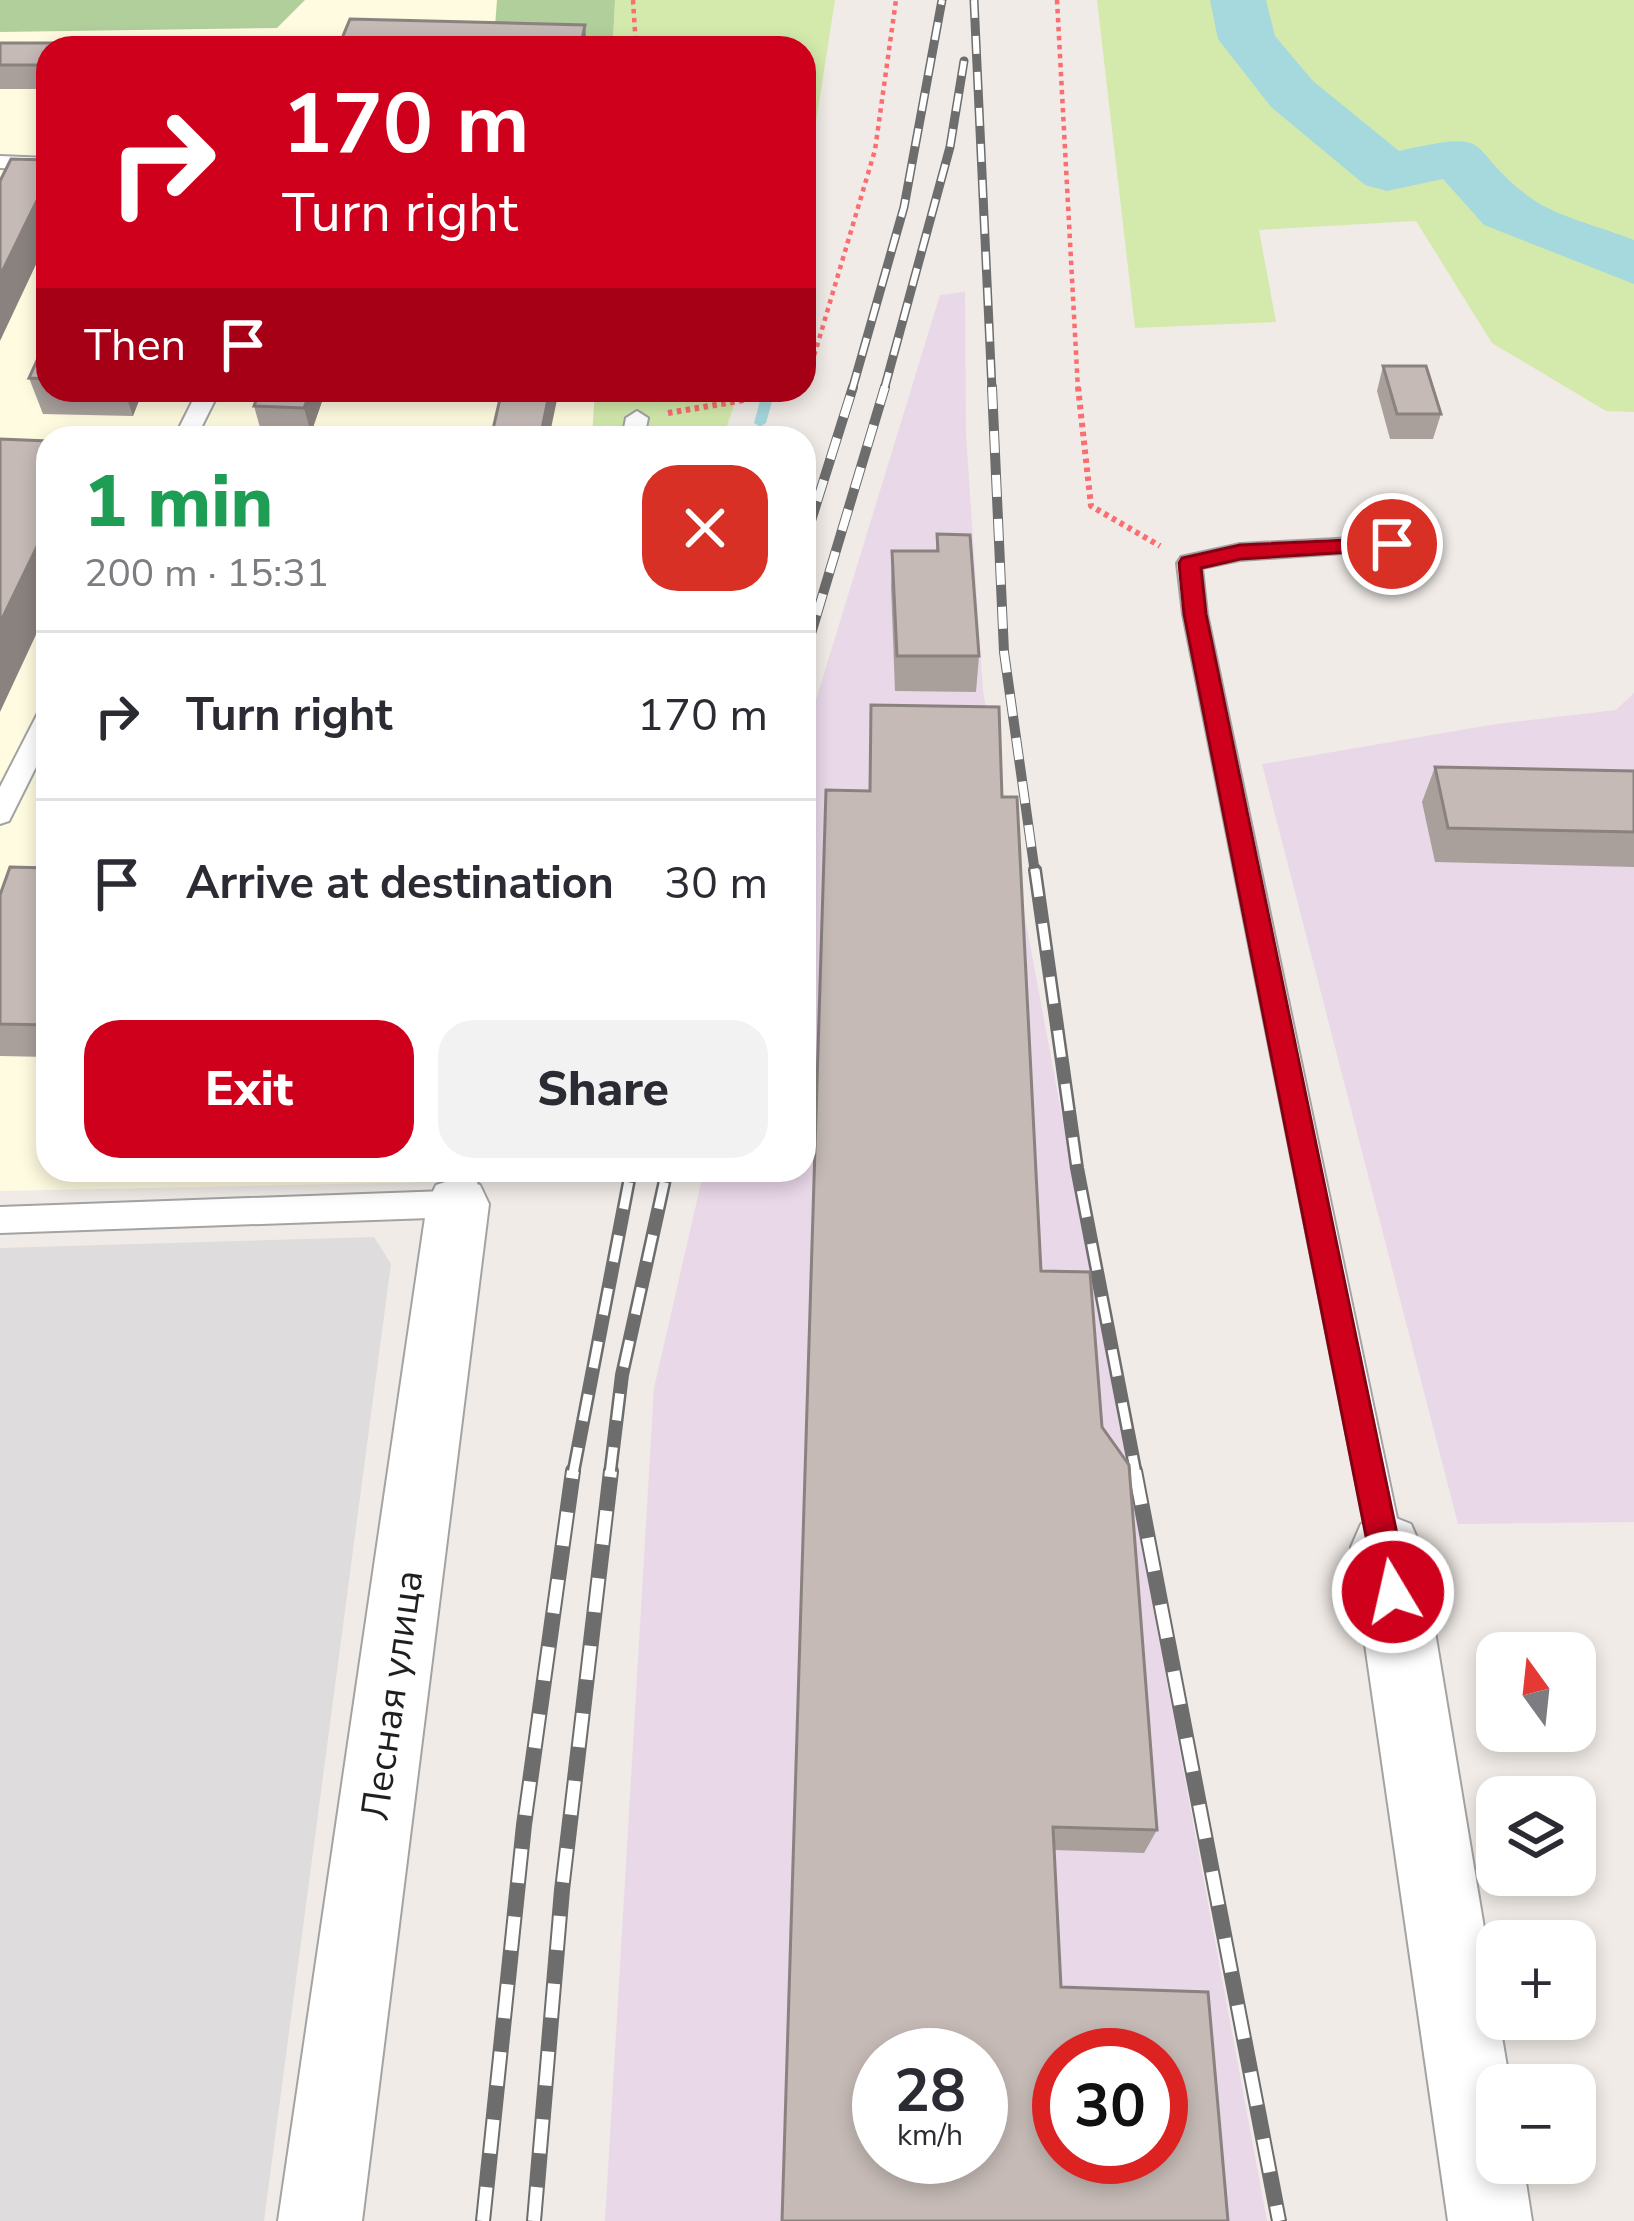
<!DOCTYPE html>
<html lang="en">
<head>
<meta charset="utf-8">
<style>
  :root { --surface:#fff; --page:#f2f2f3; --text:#2b2b33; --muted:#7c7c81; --line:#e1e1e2; --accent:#cf001c }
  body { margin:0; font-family:"Nunito Sans",sans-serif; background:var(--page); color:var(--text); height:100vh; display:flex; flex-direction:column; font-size:45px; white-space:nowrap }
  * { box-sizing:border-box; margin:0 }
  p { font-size:39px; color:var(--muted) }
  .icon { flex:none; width:66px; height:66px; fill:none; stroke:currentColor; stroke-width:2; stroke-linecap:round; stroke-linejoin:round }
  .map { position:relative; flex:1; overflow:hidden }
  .sheet { position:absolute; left:36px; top:426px; width:780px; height:756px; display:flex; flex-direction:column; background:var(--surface); border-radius:36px; box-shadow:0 6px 18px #0003 }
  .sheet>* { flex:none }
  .top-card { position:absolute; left:36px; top:36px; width:780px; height:366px; border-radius:36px; box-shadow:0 6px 18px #0003; background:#cf001c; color:#fff; overflow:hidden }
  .needle { width:78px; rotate:345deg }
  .tools { position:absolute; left:1476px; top:1632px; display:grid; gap:24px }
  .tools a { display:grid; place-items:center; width:120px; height:120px; border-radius:24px; background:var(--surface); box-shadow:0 6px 18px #0003; font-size:60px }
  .speed { position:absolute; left:852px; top:2028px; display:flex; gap:24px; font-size:60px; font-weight:700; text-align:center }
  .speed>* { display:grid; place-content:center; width:156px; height:156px; border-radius:50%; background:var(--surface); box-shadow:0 6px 18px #0003; line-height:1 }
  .speed small { font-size:30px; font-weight:400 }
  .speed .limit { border:18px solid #d22; background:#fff; color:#111 }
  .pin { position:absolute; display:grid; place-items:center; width:102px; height:102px; color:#fff; margin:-51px; border:6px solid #fff; border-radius:50%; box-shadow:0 3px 12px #0007 }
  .me { position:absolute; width:132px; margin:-66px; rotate:351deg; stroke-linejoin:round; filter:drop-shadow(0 0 9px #0008) }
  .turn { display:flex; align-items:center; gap:42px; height:252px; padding:0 48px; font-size:54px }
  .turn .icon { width:156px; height:156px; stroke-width:2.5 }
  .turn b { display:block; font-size:84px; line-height:102px }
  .then { display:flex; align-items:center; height:114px; padding:0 48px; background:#0003; gap:24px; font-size:45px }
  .round { display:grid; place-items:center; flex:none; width:126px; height:126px; border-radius:36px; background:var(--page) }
  .headline { display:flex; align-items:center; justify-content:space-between; height:204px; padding:0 48px }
  h1 { font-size:72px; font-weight:800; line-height:90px; color:#1e9e55 }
  .primary-button { display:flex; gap:24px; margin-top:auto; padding:24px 48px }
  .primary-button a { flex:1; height:138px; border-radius:36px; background:var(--accent); color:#fff; font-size:48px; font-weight:800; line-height:138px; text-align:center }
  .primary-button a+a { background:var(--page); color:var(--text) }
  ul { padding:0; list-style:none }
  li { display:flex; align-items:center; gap:36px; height:168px; padding:0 48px; border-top:3px solid var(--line) }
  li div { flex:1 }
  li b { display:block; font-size:45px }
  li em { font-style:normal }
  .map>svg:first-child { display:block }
  .residential { fill:#dedcdd }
  .industrial { fill:#e9d8e8; fill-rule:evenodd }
  .education { fill:#fffbe0 }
  .grass { fill:#d3eaac }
  .forest { fill:#b1cf9b }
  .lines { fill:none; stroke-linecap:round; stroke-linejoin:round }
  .stream { fill:#a6d9de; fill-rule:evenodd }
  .river { fill:#a6d9de; fill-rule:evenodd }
  .service-casing { stroke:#a3a3a3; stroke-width:4 }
  .minor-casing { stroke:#a3a3a3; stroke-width:4 }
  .path-far1 { stroke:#fa6d71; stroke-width:4.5; stroke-dasharray:4.5 4.5; stroke-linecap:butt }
  .path { stroke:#fa6d71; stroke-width:6; stroke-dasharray:4.5 4.5; stroke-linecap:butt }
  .service { fill:#fff; fill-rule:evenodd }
  .minor { fill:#fff; fill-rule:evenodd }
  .rail-far3-casing { stroke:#6d6d6d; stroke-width:9 }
  .rail-far2-casing { stroke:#6d6d6d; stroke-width:10 }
  .rail-far1-casing { stroke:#6d6d6d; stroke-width:14 }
  .rail-casing { stroke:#6d6d6d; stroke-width:16 }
  .rail-far3 { stroke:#fff; stroke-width:6; stroke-dasharray:18; stroke-linecap:butt }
  .rail-far2 { stroke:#fff; stroke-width:8; stroke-dasharray:22; stroke-linecap:butt }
  .rail-far1 { stroke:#fff; stroke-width:9; stroke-dasharray:27; stroke-linecap:butt }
  .rail { stroke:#fff; stroke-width:12; stroke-dasharray:34; stroke-linecap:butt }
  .wall { fill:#a9a09c }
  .shaded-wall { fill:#8a827f }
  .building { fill:#c5bab5; stroke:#8a827f; stroke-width:3; fill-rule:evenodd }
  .route { fill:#cf001c; stroke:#870012; stroke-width:3 }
  .labels { text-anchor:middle; stroke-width:10; stroke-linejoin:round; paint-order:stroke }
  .near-street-label { font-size:39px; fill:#1f1f1f; stroke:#fff }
</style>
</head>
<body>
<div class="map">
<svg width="1634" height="2221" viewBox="0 0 1634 2221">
  <rect width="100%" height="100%" fill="#f0ebe6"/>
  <path class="residential" d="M374,1237L391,1264L264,2221H0V1248Z"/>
  <path class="industrial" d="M965,292L966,434L983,691L1267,2221H605L654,1388L704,1170H804V739L940,295ZM879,2055H981V2157H879ZM1059,2055H1161V2157H1059Z
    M1634,693V1522L1458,1524L1262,764L1496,724L1616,710Z"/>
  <path class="education" d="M0,0H615L613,48H48V390H595L592,438H48V1170H435L432,1182L0,1191Z"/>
  <path class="grass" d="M615,0H835L804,199V48H613Z
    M1097,0H1634V412L1606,411L1492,343L1416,221L1259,230L1276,322L1135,328Z
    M595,390H739L723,438H592Z"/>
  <path class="forest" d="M0,0H305L277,28L0,32Z
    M497,0H615L613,42L494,39Z"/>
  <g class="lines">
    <path class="stream" d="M763,390H775L766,423L760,427L754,423Z"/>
    <path class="river" d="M1210,0H1266L1275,36L1313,81L1399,151C1500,129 1461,145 1528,196C1556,217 1602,227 1634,240V284L1484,225L1443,179L1387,191L1365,185L1271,107L1218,39Z"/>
    <g class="service-casing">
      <path id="service" d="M0,156L48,158V170L0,168Z
        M198,390H220L196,438H174Z
        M637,411L648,418L644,438H622L626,418Z
        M1392,536L1404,544L1400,549L1240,560L1202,568L1207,614L1403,1547L1398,1559L1386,1564L1374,1559L1369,1547L1183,614L1177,563L1181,557L1240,544Z
        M48,708V743L9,821L0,824V787L39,711Z
        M451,1170H481L469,1213L458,1217L0,1233V1207L446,1191Z"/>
    </g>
    <g class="minor-casing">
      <path id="minor" d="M458,1178L480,1185L489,1204L362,2221H278L427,1204L436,1185Z
        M1386,1514L1411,1524L1421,1547L1510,2085H1497V2163H1523L1532,2221H1448L1351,1547L1361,1524Z"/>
    </g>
    <path class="path-far1" d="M633,0L636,48
      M1057,0L1078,390
      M804,390L875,150L896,0"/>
    <path class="path" d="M1078,387L1091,506L1160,546
      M668,413L803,390"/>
    <use href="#service" class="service"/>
    <use href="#minor" class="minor"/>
    <g class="rail-far3-casing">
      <path id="rail-far3" d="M974,0L992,390
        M852,390L904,207L942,0
        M884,390L950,147L964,61"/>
    </g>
    <g class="rail-far2-casing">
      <path id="rail-far2" d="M992,387L1004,652L1035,873
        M804,543L853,387
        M804,657L885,387"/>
    </g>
    <g class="rail-far1-casing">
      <path id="rail-far1" d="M1035,870L1077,1168L1136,1474
        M573,1474L631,1170
        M610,1474L622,1375L667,1170"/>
    </g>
    <g class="rail-casing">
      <path id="rail" d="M1135,1471L1279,2221
        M483,2221L524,1825L573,1471
        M534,2221L562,1890L611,1471"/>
    </g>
    <use href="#rail-far3" class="rail-far3"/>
    <use href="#rail-far2" class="rail-far2"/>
    <use href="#rail-far1" class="rail-far1"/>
    <use href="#rail" class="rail"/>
  </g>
  <path class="wall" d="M0,65H48V89H0Z
    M48,336V390H143L133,416L43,414L29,378Z
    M1383,366L1441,414L1433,439H1390L1377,391Z
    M260,390H326L311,433L261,431L254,406Z
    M937,534L979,656L976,692L895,691L891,587L892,551H936Z
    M871,705L1002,797L1041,1271L1102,1427L1157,1830L1144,1853L1054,1850L782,2221L869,791Z
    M1435,767L1634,771V867L1435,862L1422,802Z
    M48,868V1057L0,1056V895Z"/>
  <path class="shaded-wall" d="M585,25L587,48H580Z
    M48,178V239L0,341V276Z
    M124,390H143L133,416Z
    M311,390H326L311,433L304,408Z
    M550,390H559L549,438H540Z
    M48,524V609L0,712V623Z"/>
  <path class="building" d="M350,19L585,25L580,48H338Z
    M0,43H100L98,48H48V65H0Z
    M11,159L48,160V178L0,276V181Z
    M48,336V379L29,378Z
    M1383,366H1426L1441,414H1397Z
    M260,390H311L304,408L254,406Z
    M502,390H550L540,438H491Z
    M0,439L48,441V524L0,623Z
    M937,534L970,535L979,656H897L892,551H938Z
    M871,705L999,707L1002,797H1017L1041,1271L1090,1272L1102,1427L1129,1465L1157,1830L1053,1827L1061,1987L1208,1992L1228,2221H782L826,790L870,791ZM879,2055H981V2157H879ZM1059,2055H1161V2157H1059Z
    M1435,767L1634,771V832L1448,828Z
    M10,867L48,868V1025L0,1024V895Z"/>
  <path class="route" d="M1392,538L1402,544L1399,549L1240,559L1201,568L1206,614L1409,1592L1404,1603L1393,1607L1382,1603L1377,1592L1184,614L1179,563L1182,558L1240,545Z"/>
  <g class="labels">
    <g class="near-street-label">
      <text transform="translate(391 1695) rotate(-82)" y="14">Лесная улица</text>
    </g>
  </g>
</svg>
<div class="tools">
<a><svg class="needle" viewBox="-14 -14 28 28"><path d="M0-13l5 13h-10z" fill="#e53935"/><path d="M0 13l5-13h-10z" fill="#7c7c81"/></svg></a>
<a><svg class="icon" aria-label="layers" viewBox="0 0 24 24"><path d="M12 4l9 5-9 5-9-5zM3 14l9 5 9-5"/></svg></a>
<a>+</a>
<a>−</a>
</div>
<div class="speed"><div>28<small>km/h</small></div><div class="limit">30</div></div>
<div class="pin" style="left:1392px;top:544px;background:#d93025"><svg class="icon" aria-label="arrive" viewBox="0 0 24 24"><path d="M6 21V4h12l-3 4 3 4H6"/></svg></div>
<svg class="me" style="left:1393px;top:1592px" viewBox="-20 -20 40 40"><circle r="17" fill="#cf001c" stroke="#fff" stroke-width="3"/><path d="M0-11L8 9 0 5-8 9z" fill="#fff"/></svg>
<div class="top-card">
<div class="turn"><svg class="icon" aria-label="right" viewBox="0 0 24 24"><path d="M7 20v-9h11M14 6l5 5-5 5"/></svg><div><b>170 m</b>Turn right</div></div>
<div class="then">Then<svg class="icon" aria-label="arrive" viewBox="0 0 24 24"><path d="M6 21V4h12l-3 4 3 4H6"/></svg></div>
</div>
<section class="sheet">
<div class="headline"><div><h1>1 min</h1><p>200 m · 15:31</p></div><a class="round" style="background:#d93025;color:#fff"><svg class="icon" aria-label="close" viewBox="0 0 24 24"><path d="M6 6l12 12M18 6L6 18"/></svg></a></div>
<ul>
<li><svg class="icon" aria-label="right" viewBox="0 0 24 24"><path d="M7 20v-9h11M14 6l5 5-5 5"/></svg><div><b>Turn right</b></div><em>170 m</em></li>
<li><svg class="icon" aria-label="arrive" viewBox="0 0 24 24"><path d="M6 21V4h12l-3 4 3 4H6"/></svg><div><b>Arrive at destination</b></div><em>30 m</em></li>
</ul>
<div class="primary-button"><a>Exit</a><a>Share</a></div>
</section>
</div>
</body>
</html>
